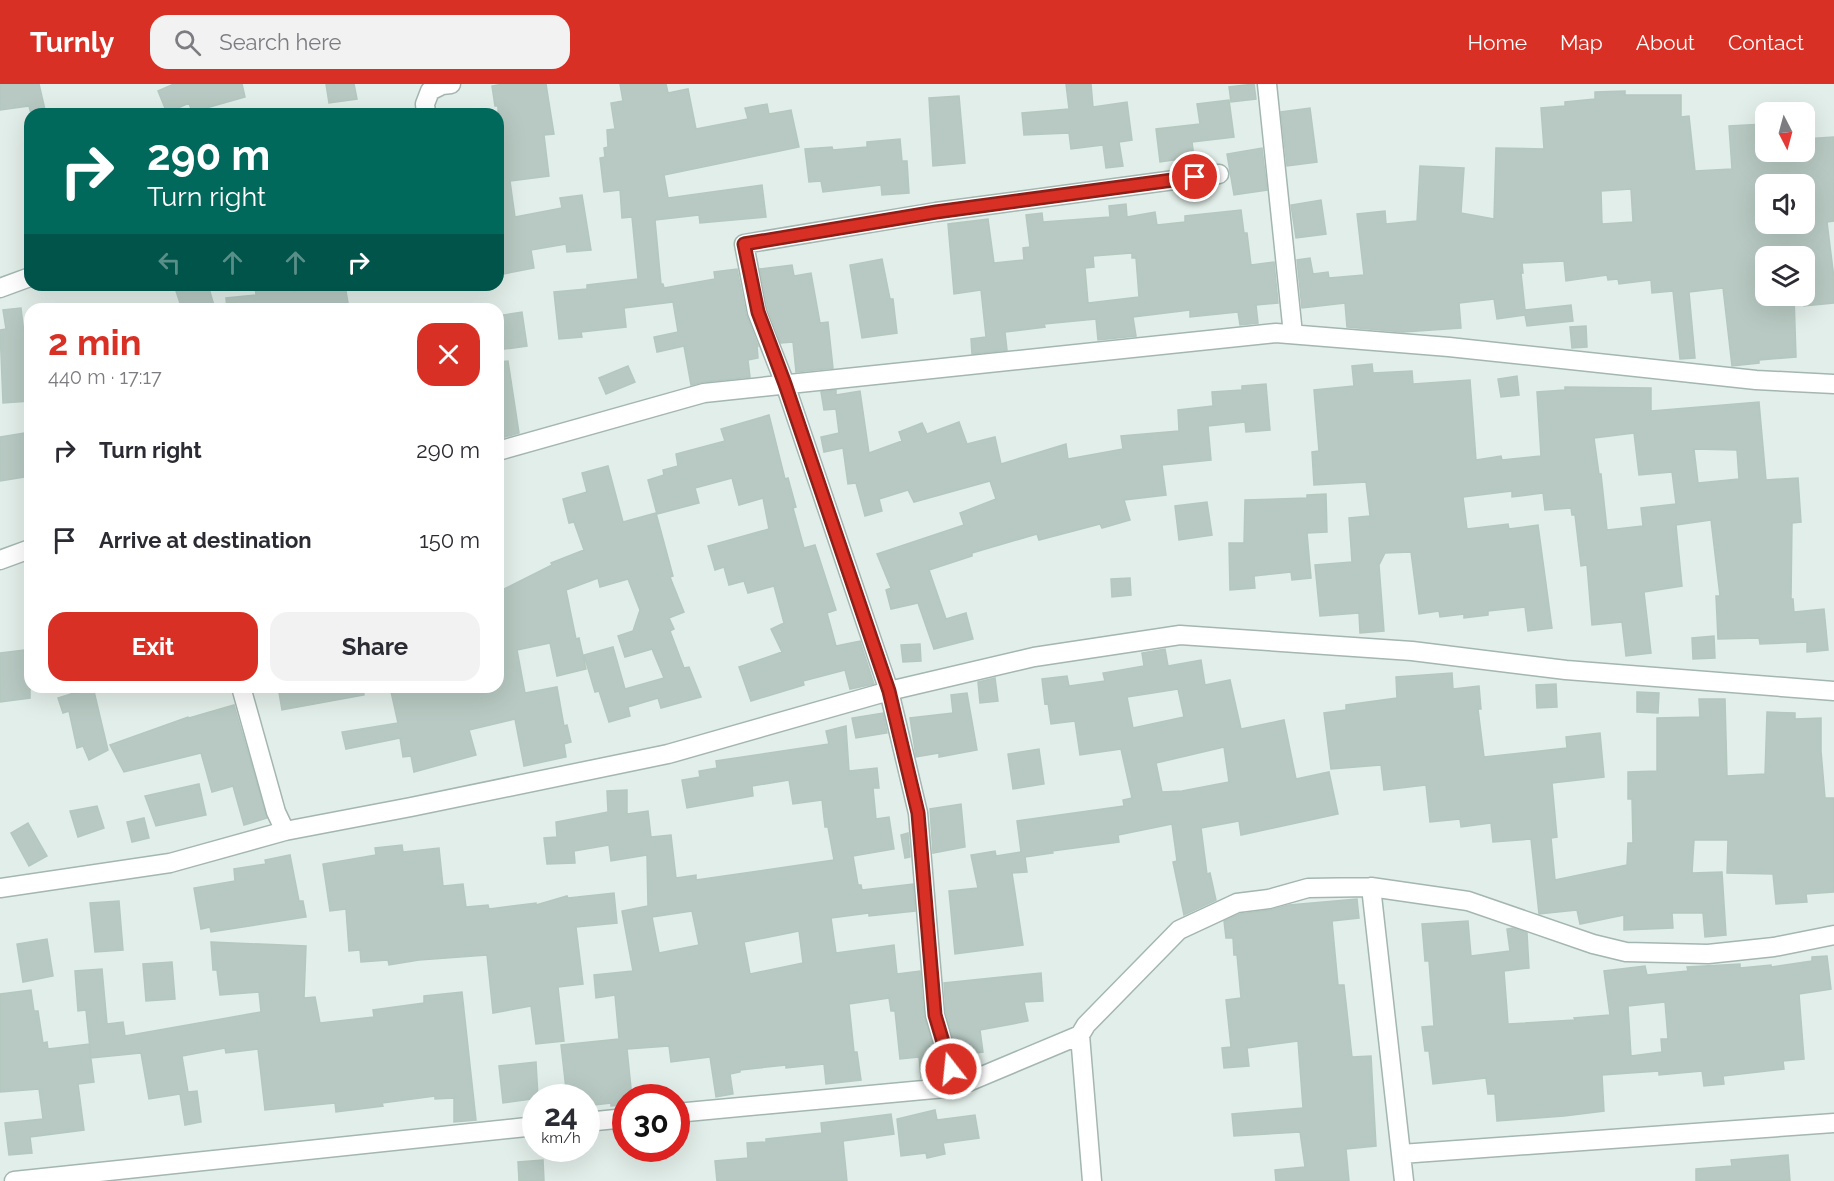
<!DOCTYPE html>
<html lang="en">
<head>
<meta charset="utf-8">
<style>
  :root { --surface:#fff; --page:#f2f2f3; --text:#2b2b33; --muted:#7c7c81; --accent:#d93025 }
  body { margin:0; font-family:Raleway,sans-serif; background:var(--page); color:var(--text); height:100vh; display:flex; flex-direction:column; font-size:22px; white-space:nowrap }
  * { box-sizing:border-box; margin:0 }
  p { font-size:20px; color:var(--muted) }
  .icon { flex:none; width:33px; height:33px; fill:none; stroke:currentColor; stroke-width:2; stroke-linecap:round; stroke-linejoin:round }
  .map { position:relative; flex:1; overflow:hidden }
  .drawer { position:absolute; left:24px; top:219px; width:480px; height:390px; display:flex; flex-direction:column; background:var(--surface); border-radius:18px; box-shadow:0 6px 24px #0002 }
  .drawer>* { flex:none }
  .banner { position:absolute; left:24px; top:24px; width:480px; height:183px; border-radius:18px; box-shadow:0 6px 24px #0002; background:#00695c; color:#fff; overflow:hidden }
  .needle { width:39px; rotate:174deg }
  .buttons { position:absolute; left:1755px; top:18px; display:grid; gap:12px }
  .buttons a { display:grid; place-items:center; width:60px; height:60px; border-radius:12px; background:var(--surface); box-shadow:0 6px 24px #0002; font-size:30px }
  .speed { position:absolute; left:522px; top:1000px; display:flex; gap:12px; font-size:30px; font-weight:700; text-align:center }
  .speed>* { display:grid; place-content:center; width:78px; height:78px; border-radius:50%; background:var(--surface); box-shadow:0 6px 24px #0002; line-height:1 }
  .speed small { font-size:15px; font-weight:400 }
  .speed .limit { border:9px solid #d22; background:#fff; color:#111 }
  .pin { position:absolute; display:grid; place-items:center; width:51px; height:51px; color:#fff; margin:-26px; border:3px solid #fff; border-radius:50%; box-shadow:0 2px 6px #0007 }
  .me { position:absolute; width:66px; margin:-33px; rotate:344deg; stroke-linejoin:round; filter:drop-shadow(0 0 4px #0008) }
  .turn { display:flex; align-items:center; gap:21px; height:126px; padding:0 24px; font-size:27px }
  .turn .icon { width:78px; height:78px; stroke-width:2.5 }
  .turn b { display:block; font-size:42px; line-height:51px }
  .lanes { display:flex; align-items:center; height:57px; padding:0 24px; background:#0003; justify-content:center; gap:30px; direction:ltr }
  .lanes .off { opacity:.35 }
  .round { display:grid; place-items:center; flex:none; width:63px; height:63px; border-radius:18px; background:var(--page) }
  .headline { display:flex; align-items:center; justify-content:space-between; height:102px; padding:0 24px }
  h1 { font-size:36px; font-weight:700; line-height:45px; color:var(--accent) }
  .action { display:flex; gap:12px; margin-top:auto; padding:12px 24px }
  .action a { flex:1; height:69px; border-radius:18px; background:var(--accent); color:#fff; font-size:24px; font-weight:700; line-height:69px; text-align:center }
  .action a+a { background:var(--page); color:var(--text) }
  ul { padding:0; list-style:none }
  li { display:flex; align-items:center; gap:18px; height:90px; padding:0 24px }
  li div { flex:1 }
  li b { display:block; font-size:22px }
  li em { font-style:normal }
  header { display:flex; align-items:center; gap:36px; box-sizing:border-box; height:84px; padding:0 30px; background:var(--accent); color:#fff }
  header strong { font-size:28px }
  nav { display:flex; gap:33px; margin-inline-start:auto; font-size:21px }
  .search { width:420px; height:54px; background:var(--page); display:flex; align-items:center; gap:15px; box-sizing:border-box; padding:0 21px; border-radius:18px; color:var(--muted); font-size:22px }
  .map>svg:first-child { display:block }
  .building { fill:#b7c9c2; stroke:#b4c8c0; stroke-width:1.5; fill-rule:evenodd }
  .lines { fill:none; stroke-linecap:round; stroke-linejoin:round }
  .minor-casing { stroke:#a4b6b1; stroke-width:21 }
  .minor { stroke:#fff; stroke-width:18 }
  .route-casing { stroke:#8d1f18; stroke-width:15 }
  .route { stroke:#d93025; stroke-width:10 }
</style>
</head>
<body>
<header>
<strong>Turnly</strong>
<div class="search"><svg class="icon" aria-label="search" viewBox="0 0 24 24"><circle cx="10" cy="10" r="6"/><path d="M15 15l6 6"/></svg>Search here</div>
<nav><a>Home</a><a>Map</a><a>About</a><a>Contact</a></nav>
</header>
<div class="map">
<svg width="1834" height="1097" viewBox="0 0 1834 1097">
  <rect width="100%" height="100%" fill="#e2eee9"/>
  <path class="building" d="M0,0H39L46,30H31L29,22L0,26Z
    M174,0H242L245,13L192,28L189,19L167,29L158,7Z
    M326,0H354L357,15L329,19Z
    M503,0H546L554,50L544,51L549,92L510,97L515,133L562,124L560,114L582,111L591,166L567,168L566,160L531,166L534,184L498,191V22H495L492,2Z
    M620,0H666L668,9L688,5L696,45L748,35L745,24L767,20L769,30L791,26L799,63L664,91L668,114L762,101L766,133L700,139L699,131L655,136L661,200H663L664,204L715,195L714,188L737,185L746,230L758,262H757L758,274L748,276L750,293L703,298L691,301L684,262L657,268L654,253L678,248L673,218L624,224L626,243L581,248L582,253L559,255L554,208L587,205V201L638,195L632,133L622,134L620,106L604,108L600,74L605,73L604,64L608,63L607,46L615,45L611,19L623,17Z
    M1066,0H1091L1093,23L1127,18L1132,56L1119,58L1123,82L1106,84L1103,61L1071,65L1069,49L1024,51L1022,29L1069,25Z
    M1254,0L1256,15L1231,18L1229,3Z
    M1625,7V11H1681V33L1689,32L1695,87L1732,85L1729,42L1764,40L1766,68H1804V55L1834,53V137L1827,138L1834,194V219L1804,222V171L1766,172V212H1794L1796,273L1759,276V279L1732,282L1723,204L1689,208L1695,274L1680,275L1673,207L1652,209L1651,196L1619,200L1618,195L1608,196L1607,191L1566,197L1564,177L1522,179L1523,189H1521L1525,226L1571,221L1573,237L1527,242L1525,231L1497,235L1494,215L1459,219L1461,244L1403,248L1347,243L1345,219L1302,224L1297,176L1310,174L1313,190L1328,188L1329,194L1364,191L1357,130L1385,127L1386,140L1417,137L1420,82L1464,84L1461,129L1494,135L1496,64L1544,65L1541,24L1565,22V18L1595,15V8ZM1766,100H1804V140H1766ZM1631,105L1633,138L1602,140L1601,107Z
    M959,12L965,79L933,82L929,14Z
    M1229,16L1234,53L1192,58L1194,73L1160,78L1156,45L1200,40L1197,20Z
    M1310,24L1317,78L1287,82L1281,28Z
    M900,55L902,77H907L909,109L882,111L881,101L823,108L821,97L809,98L805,65L832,63L833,66L867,63V58Z
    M1262,64L1267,106L1234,111L1227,70Z
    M1321,116L1326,150L1296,154L1291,121Z
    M1126,120L1127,133L1155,128L1157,141L1185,138V132L1241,126L1244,149H1247L1251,181L1274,178L1278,219L1256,221L1258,239L1240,241L1238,228L1190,233V226L1133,233L1136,252L1098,256L1096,235L1044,240L1045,243L1005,248L1007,266L972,270L971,255L986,253L981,206L954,210L948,140L988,135L994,179L1024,176L1023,164L1030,163L1026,131L1042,129L1043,138L1110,133L1109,122ZM1132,169V174H1136L1139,213L1088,219L1085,184L1094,183L1093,172Z
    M882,175L890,215H893L897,249L862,254L850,181Z
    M792,181L794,192L811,189L820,239L828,238L833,284L796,288L793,258L781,259L768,225L760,185Z
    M174,201H208L215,225H182Z
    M255,201H291L292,208L345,201L349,225H227L226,214L256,211Z
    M21,224L30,300V317L3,319L0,246L6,245L3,226Z
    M522,228L527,262L498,266V232Z
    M1586,242L1587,263L1572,264L1570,243Z
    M508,277L519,349L498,355V278Z
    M1372,280L1373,289L1412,287L1413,300L1470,296L1476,376L1501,372L1502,376L1541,372L1537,308L1565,306V303L1651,304V327L1759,318L1766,396L1798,394L1801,438L1792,439L1791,515H1793L1794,528L1824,525L1828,566L1807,568V558L1760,560L1759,554L1718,555L1716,512H1720L1711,436L1676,441L1682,502L1644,508L1651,569L1626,572L1622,538L1592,541L1587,481L1581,482L1575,431H1572L1571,424L1545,426L1543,409L1512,413V407L1463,413L1467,445L1508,440L1509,445L1538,441L1552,544L1528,547L1525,523L1488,527V531L1464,534V530L1440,533L1439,527L1419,530L1411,468L1385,469L1379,481L1384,547L1360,549L1359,529L1320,532L1315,481L1352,478L1349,434L1370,432L1366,398L1314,401L1312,368L1319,367L1314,306L1354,302L1352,282ZM1634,349L1639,391L1672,388L1676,420L1641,424L1643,442L1607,446L1601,390H1599L1594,354ZM1694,365L1737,366L1739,395L1698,399Z
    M628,282L635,298L606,310L599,294Z
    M1517,292L1519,311L1501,313L1498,295Z
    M1266,300L1270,346L1246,348L1245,338L1208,342L1211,376L1162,381L1166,411L1124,416L1130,436L1102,444L1100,440L1039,456L1037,450L972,469V472L929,486L946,535L966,529L973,555L934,565L918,519L891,525L886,506L891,504L877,470L964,441L960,429L996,415L990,397L914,418L908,406L879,415L882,427L865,432L856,399L848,400L843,364L824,368L821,353L839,349L836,325L824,326L821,308L836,306V311L860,307L869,369L902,357L899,348L922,339L927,350L959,338L967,360L995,353L1001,380L1066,360L1068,375L1123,365L1121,352L1179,347L1178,326L1213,322L1212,308L1242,306V302Z
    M769,331L785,395L788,394L796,423L793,424L804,464L815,461L836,526L827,529L836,562L860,557L874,600L850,605L845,586L803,597L804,601L751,617L739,583L782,568L771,545L784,539L774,502L748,509L744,497L729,501L724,483L715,486L708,462L769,445L763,414L739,421L732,394L695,404L699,419L657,430L648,396L664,391L663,386L678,382L676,370L725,357L721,345Z
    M24,349L30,381V392L0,397V353Z
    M608,382L623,438L656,429L673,492L670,493L684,528L669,534L674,545L670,547L684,584L689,583L701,613L661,624L658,614L628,623L630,632L609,638L599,607L595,608L584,571L613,563L625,605L664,594L652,565L625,573L618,552L633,547L640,526L628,495L600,503L598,494L566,506L576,555L579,554L586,585L557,592L550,559L517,566L525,609L557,603L564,642L567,641L571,658L564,660L566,673L524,682L515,635L469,646L476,671L414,688L411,672L403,673L400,654L346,665L342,648L398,639L390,603H498V585L503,584L498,560V508L552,481L551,479L584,466L574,438L569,439L563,415L587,408L582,389Z
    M1326,410L1327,448L1307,449L1311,494L1292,496L1291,488L1254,492L1255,504L1230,506L1229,459H1244L1245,416L1307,414V411Z
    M1207,418L1212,451L1179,456L1175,422Z
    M1130,494L1131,511L1112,513L1111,495Z
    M1714,552L1715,574L1693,575L1692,554Z
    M920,560L921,577L903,578L901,561Z
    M1165,565L1168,582L1201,576L1205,601L1230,596L1241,645L1284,636L1296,695L1329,688L1338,730L1241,751L1239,737L1201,744L1207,790L1210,789L1216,816L1184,831L1173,778L1177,777L1172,740L1118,751L1119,758L1052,767L1053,769L1025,773L1027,788L1012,789L1023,861L955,870L949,807L978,804L971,771L995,767L996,772L1021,768L1017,737L1124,722L1123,716L1132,714L1121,665L1080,671L1075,637L1051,640L1048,619L1045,620L1042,595L1067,592L1069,602L1105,597L1103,589L1144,582L1142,569ZM1178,605L1184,633L1133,644L1127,613ZM1224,663L1229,698L1182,707L1162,708L1156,679Z
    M24,566V569L30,568V614L0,618V569Z
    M1452,589L1453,605L1479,602L1481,625H1478L1484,673L1567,664L1566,653L1600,649L1604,693L1552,699L1557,753L1551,754L1555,796L1627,781L1628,759H1633L1632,715H1628V688L1657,687V634L1700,633L1699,615H1725L1727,692L1765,690L1767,628L1795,629V635L1821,634V667L1825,714H1834V808L1806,810L1807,818L1776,820L1773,790L1727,789L1728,756H1694L1692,789L1722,788L1726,851L1705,853L1703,829H1672L1673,844L1624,846V831L1580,840L1577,826L1539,830L1531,755L1493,758L1491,739L1461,743L1460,735L1430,738L1426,701L1384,706L1381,681L1331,685L1324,629L1346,626V621L1397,614L1396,593Z
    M995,594L998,617L980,619L978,598Z
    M1556,600L1557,623L1537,624L1536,601Z
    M93,603L108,666L89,676L83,662L77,664L69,627L63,629L58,614Z
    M278,603H363L364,611L282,626Z
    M1637,608L1659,609L1658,629L1637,628Z
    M967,609L977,666L939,673V669L916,673L910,634L953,629L951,611Z
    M234,621L267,734L244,741L233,702L212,708L201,669L124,688L110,661L188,633L189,634Z
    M883,629L887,649L856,654L852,634Z
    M846,642L849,687L877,684L879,704H873L876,735L889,733L894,765L853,772L858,801H861L862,806L913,800L915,827L869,832V829L831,834L836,869L894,861L897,890L920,887L924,932L937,978L938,992L921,994L919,973L900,975L895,927H891L889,914L849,920L854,968H857L861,996L826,1000L824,980L786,984V981L740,986V988L730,990L733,1010L716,1013L710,973L671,978L669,962L627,965L632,1014H626V1021L611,1022V1019L586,1022V1014H567L561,961L619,955L615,911L596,914L594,891L633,887L622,827L648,822L647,771L611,777L609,761L574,767L575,779L547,780L544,754L557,753L556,738L608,728L607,707L627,706V730L648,727L651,753L671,751L676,794L696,791V796L834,776L828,743H825L822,716L793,720L789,696L752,702L753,712L687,724L682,696L700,693L699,687L717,684L716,677L829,660L826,647ZM692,827L699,861L659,869L652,833ZM799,847L803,879L750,890L744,858Z
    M1039,665L1044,700L1013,705L1008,670Z
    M199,700L206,731L156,742L145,712Z
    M961,720L965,763L933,769L930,725Z
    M97,722L104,744L78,753L70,727Z
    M144,734L149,754L132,758L127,738Z
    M28,739L47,772L29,782L11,749Z
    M908,749L910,773L905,774L901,751Z
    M402,761L403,768L439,764L443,802L463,800L466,823L488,821L489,825L536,819V821L567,812L568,814L614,809L617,839L576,843L583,900L558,903L564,957L536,960L531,922L493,929L487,871L419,876L389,881L388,876L361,878L360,866L349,867L346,825L330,827L323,780L376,771L375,764Z
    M290,771L299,817H303L306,833L211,848L210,843L201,845L194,804L235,797L234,785L266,780L265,776Z
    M1357,815L1359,834L1332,837L1338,901H1344L1352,973L1371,972L1376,1062L1346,1065L1349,1097H1276L1275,1086L1305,1083L1300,1048L1234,1052L1232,1030L1303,1024L1298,957L1247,964L1249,982L1224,984L1222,964L1231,963L1226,916L1241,914L1237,871H1234L1233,854H1226L1224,837L1240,830L1270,826L1289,821Z
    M119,817L123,866L95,868L90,819Z
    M1468,837L1471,872L1510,867L1507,845L1513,844L1527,849L1529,884L1504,887L1508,940L1575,936L1574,934L1610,931L1604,887L1645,882L1647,891L1688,887L1687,883L1740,880V884L1771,881V883L1812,877V873L1827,872L1831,905L1799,910L1804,975L1783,977L1784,985L1723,992L1724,1000L1704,1002L1702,987L1659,991V987L1602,991L1604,1027L1564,1032L1497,1037L1495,1010H1488L1486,994L1433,1000L1429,967H1425L1422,943L1434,942L1429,877H1425L1422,840ZM1665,918L1668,955H1661L1662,968L1631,972L1628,922Z
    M47,855L53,892L23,898L17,860Z
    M211,858L306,862L304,914L315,913L320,939L374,933L373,926L424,919V912L462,908L476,1036L454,1038V1014L435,1015V1012L382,1019L383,1022L336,1028L335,1019L265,1026L258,965L226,969L225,964L182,972L188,1008L197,1007L201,1038L185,1041L180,1010L149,1015L141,969L91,974L86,926L78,927L75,887L102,885L107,940L123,938L125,952L261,928L259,908L220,911L217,886H213Z
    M172,878L175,915L146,917L143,880Z
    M1041,889L1043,917L1024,918L1028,937L980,946L983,968L958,971L946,929L944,899Z
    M31,906L34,927H38L43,959L47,958L48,965L89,960L94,998L78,1000L84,1046L30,1053L32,1069L9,1071L5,1039L43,1035L39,1005L0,1008V910Z
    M536,978L538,1014L503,1019L499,982Z
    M935,1026L937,1036L975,1031L979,1054L943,1059L945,1070L927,1074L926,1069L901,1072L897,1035Z
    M891,1030L894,1050L843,1057L847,1097H717L715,1077L748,1074L747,1059L766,1058V1055L822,1049L821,1039Z
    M1788,1071L1790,1097H1696V1085L1732,1082L1731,1076Z
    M543,1076L544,1097H519L518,1078Z"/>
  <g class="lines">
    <g class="minor-casing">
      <path id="minor" d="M1267,0L1293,250
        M426,30L425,20L430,7L442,1L451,0
        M0,204L30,193
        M498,367L704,309L1276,249L1449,263L1756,296L1834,300
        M0,476L30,465
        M241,603L276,728L285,747
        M1371,803L1404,1097
        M0,804L170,779L285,747L411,723L668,670L889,607L1034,573L1180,551L1412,567L1566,586L1834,607
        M956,1003L935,931L918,729L889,607L785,300L757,228L744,160L936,128L1219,90
        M676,1029L956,1003L1080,951
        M586,1038L626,1034
        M1401,1070L1834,1039
        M14,1097L536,1042
        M1092,1097L1080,951L1086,941L1179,846L1237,819L1269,815L1308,804L1371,803L1468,817L1593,860L1626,868L1708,870L1774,863L1834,851"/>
    </g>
    <use href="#minor" class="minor"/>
  </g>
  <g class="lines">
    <g class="route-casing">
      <path id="route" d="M951,985L935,931L918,729L889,607L785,300L758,228L744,160L936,128L1195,93"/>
    </g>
    <use href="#route" class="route"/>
  </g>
</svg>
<div class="buttons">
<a><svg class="needle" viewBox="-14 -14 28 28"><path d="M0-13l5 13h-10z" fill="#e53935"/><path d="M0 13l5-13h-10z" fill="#7c7c81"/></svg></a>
<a><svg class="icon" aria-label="sound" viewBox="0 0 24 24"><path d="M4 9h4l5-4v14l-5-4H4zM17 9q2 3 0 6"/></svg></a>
<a><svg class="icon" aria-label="layers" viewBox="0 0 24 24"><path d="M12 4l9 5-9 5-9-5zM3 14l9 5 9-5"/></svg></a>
</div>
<div class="speed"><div>24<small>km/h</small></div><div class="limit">30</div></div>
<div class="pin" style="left:1195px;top:93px;background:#d93025"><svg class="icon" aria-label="arrive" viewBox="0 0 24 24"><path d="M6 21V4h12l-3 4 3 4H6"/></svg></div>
<svg class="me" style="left:951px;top:985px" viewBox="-20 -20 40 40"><circle r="17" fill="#d93025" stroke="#fff" stroke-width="3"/><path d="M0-11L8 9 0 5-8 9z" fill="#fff"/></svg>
<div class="banner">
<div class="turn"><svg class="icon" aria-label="right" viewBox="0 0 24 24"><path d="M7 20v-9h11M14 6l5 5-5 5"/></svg><div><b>290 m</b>Turn right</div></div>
<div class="lanes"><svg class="icon off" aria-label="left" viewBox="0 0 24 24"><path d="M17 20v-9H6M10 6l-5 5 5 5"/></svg><svg class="icon off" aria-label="ahead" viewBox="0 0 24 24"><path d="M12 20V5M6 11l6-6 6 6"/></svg><svg class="icon off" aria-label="ahead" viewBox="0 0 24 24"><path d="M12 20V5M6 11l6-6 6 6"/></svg><svg class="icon" aria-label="right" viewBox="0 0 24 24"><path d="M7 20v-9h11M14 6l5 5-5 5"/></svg></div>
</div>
<section class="drawer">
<div class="headline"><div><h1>2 min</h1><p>440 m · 17:17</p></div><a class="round" style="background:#d93025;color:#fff"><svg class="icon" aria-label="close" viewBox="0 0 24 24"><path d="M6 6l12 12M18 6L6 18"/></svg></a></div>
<ul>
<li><svg class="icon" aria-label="right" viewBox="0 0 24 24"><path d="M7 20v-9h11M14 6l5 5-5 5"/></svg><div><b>Turn right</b></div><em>290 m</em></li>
<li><svg class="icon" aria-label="arrive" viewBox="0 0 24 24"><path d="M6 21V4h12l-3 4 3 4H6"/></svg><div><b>Arrive at destination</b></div><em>150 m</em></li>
</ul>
<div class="action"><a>Exit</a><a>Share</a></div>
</section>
</div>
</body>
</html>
